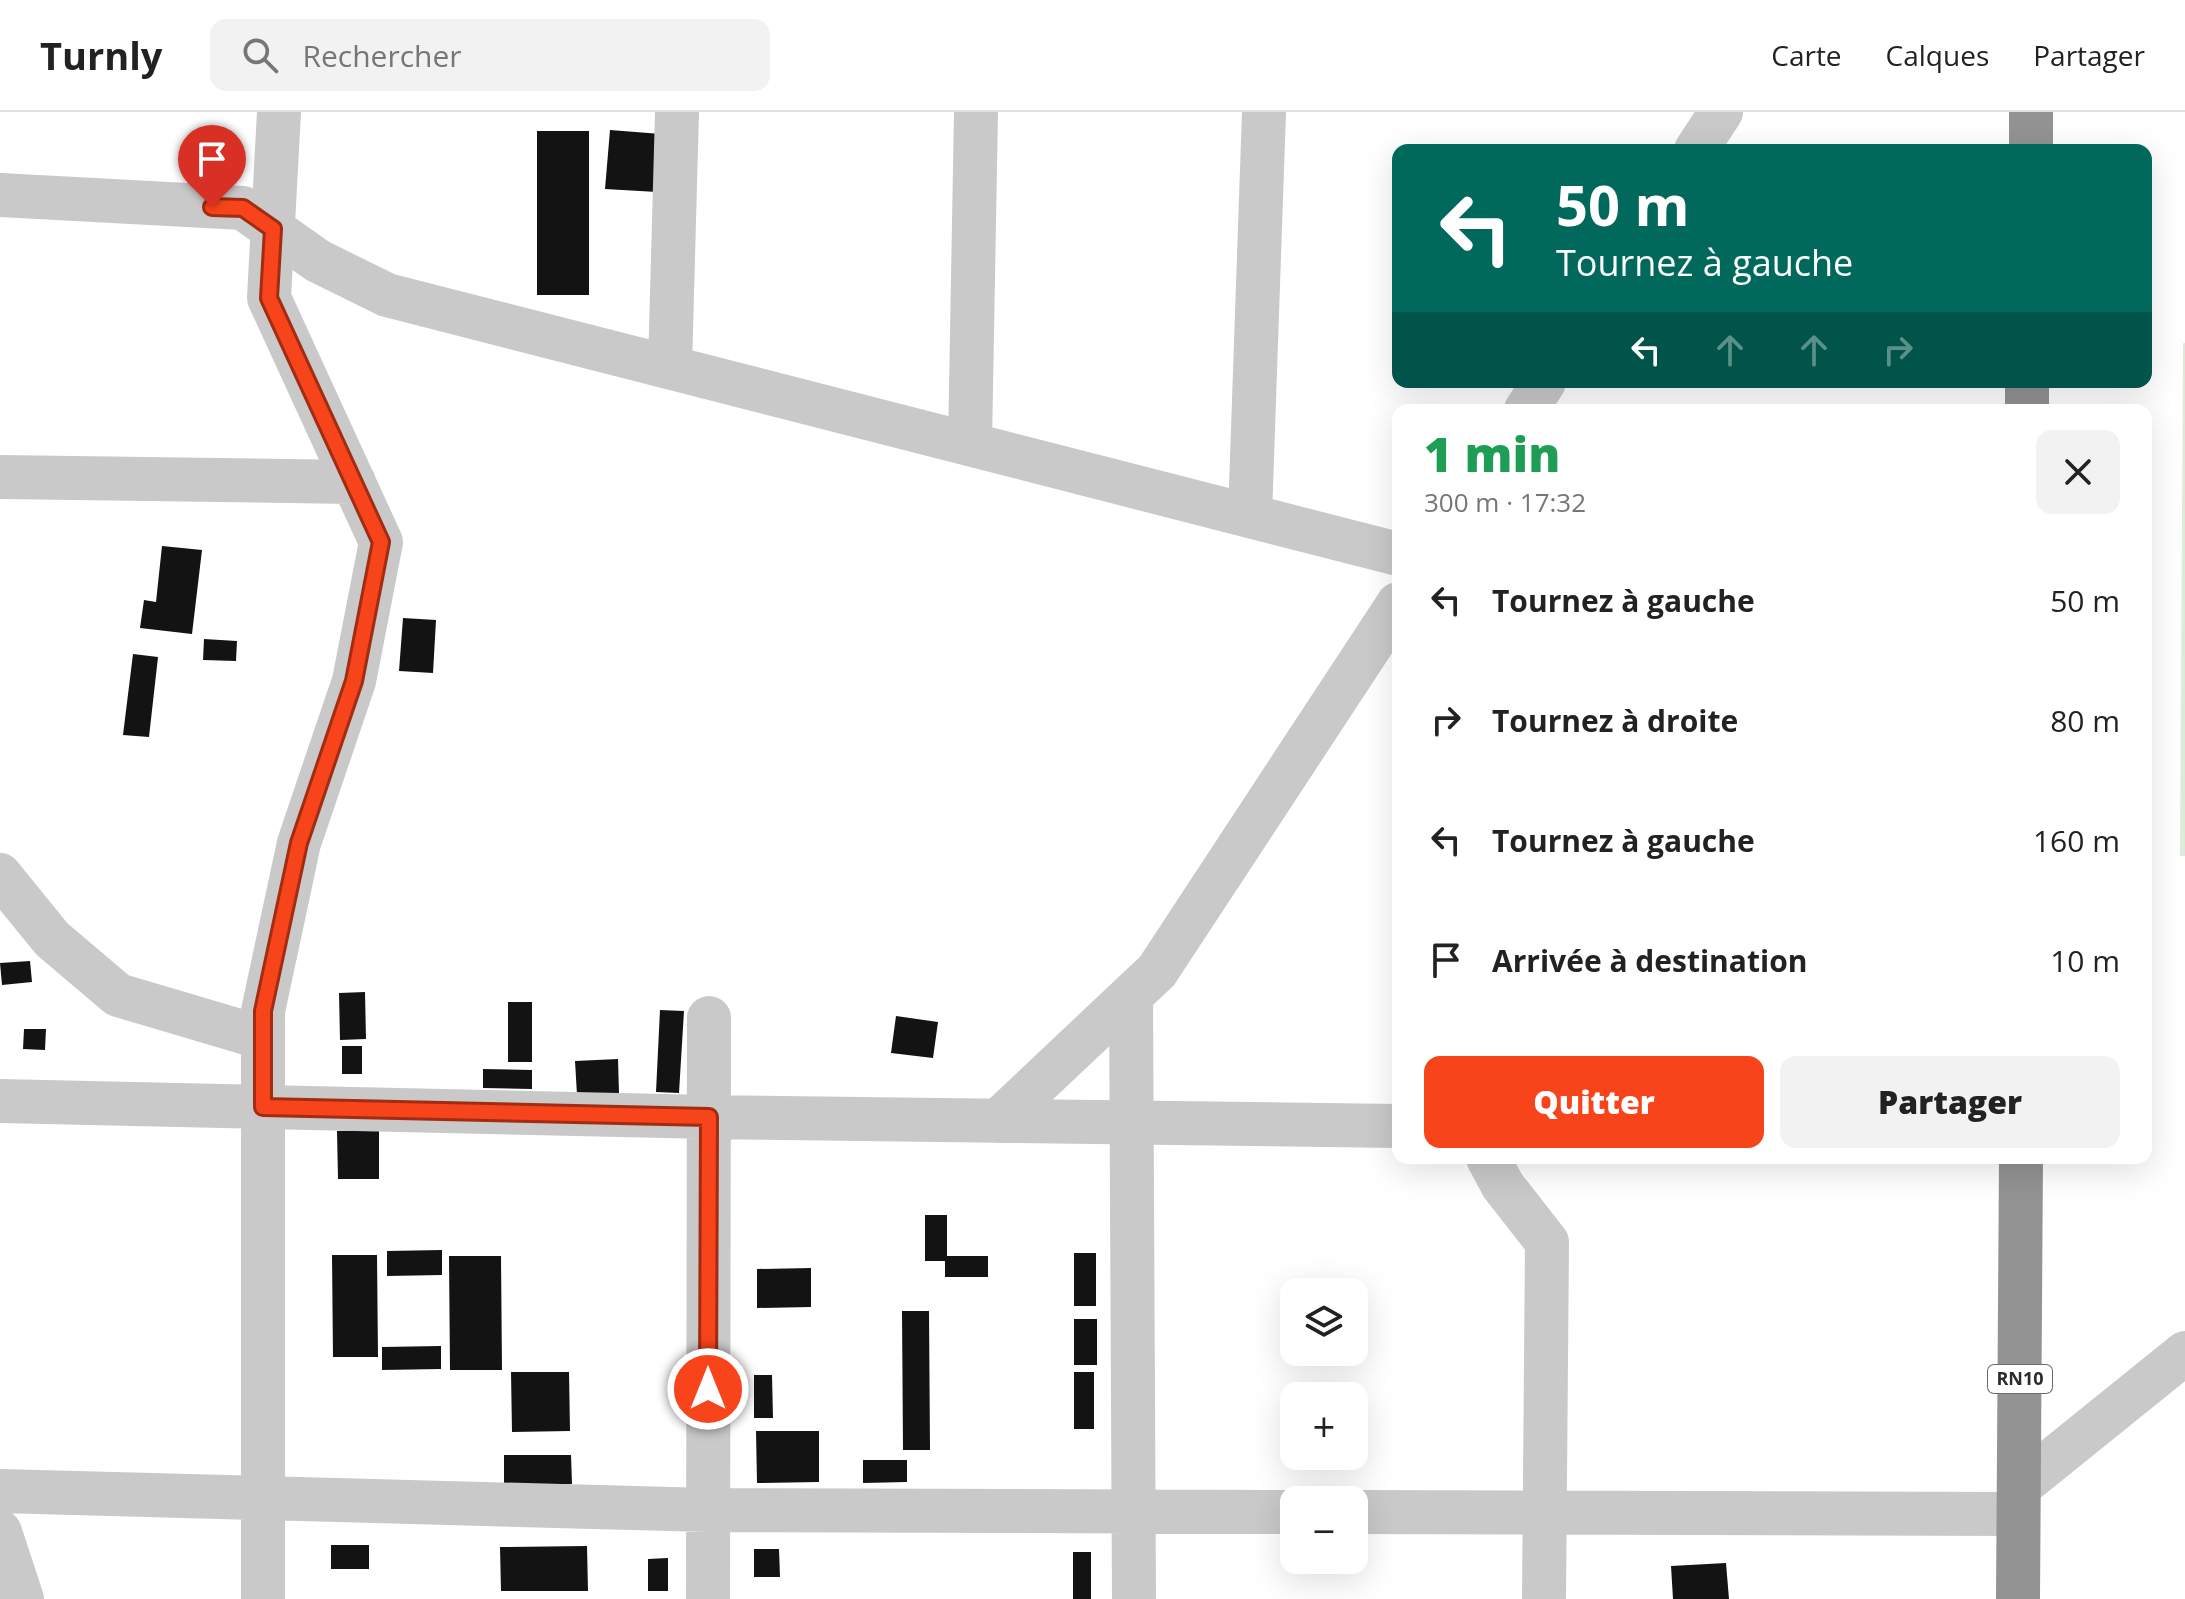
<!DOCTYPE html>
<html lang="fr">
<head>
<meta charset="utf-8">
<style>
  :root { --surface:#fff; --page:#f2f2f2; --text:#222; --muted:#767676; --line:#e0e0e0; --accent:#f7441b }
  body { margin:0; font-family:"Open Sans",sans-serif; background:var(--page); color:var(--text); height:100vh; display:flex; flex-direction:column; font-size:30px; white-space:nowrap }
  * { box-sizing:border-box; margin:0 }
  p { font-size:26px; color:var(--muted) }
  .icon { flex:none; width:44px; height:44px; fill:none; stroke:currentColor; stroke-width:2; stroke-linecap:round; stroke-linejoin:round }
  .map { position:relative; flex:1; overflow:hidden }
  .sheet { position:absolute; left:1392px; top:292px; width:760px; height:760px; display:flex; flex-direction:column; background:var(--surface); border-radius:16px; box-shadow:0 8px 32px #0002 }
  .sheet>* { flex:none }
  .guide { position:absolute; left:1392px; top:32px; width:760px; height:244px; border-radius:16px; box-shadow:0 8px 32px #0002; background:#00695c; color:#fff; overflow:hidden }
  .buttons { position:absolute; left:1280px; top:1166px; display:grid; gap:16px }
  .buttons a { display:grid; place-items:center; width:88px; height:88px; border-radius:16px; background:var(--surface); box-shadow:0 8px 32px #0002; font-size:40px }
  .pin { position:absolute; display:grid; place-items:center; width:68px; height:68px; color:#fff; margin:-82px -34px; border-radius:50% 50% 50% 0; rotate:-45deg; box-shadow:0 0 8px #0007 }
  .pin .icon { rotate:45deg }
  .me { position:absolute; width:88px; margin:-44px; rotate:0deg; stroke-linejoin:round; filter:drop-shadow(0 0 6px #0008) }
  .turn { display:flex; align-items:center; gap:28px; height:168px; padding:0 32px; font-size:36px }
  .turn .icon { width:104px; height:104px; stroke-width:2.5 }
  .turn b { display:block; font-size:56px; line-height:68px }
  .lanes { display:flex; align-items:center; height:76px; padding:0 32px; background:#0003; justify-content:center; gap:40px; direction:ltr }
  .lanes .off { opacity:.35 }
  .round { display:grid; place-items:center; flex:none; width:84px; height:84px; border-radius:16px; background:var(--page) }
  .head { display:flex; align-items:center; justify-content:space-between; height:136px; padding:0 32px }
  h1 { font-size:48px; font-weight:800; line-height:60px; color:#1e9e55 }
  .primary-button { display:flex; gap:16px; margin-top:auto; padding:16px 32px }
  .primary-button a { flex:1; height:92px; border-radius:16px; background:var(--accent); color:#fff; font-size:32px; font-weight:800; line-height:92px; text-align:center }
  .primary-button a+a { background:var(--page); color:var(--text) }
  ul { padding:0; list-style:none }
  li { display:flex; align-items:center; gap:24px; height:120px; padding:0 32px }
  li div { flex:1 }
  li b { display:block; font-size:30px }
  li em { font-style:normal }
  header { display:flex; align-items:center; gap:48px; box-sizing:border-box; height:112px; padding:0 40px; background:var(--surface); border-bottom:2px solid var(--line) }
  header strong { font-size:38px }
  nav { display:flex; gap:44px; margin-inline-start:auto; font-size:28px }
  .search { width:560px; height:72px; background:var(--page); display:flex; align-items:center; gap:20px; box-sizing:border-box; padding:0 28px; border-radius:16px; color:var(--muted); font-size:30px }
  .map>svg:first-child { display:block }
  .green { fill:#ddecd8 }
  .building { fill:#131313 }
  .lines { fill:none; stroke-linecap:round; stroke-linejoin:round }
  .minor { stroke:#c9c9c9; stroke-width:44 }
  .highway { stroke:#939393; stroke-width:44 }
  .route-casing { stroke:#a12c12; stroke-width:20 }
  .route { stroke:#f7441b; stroke-width:14 }
  .labels { text-anchor:middle; stroke-width:8; stroke-linejoin:round; paint-order:stroke }
  .shield { fill:#fff; stroke:#6b6b6b; stroke-width:2 }
  .shield-label { font-size:18px; font-weight:bold; fill:#2c2c2c }
</style>
</head>
<body>
<header>
<strong>Turnly</strong>
<div class="search"><svg class="icon" aria-label="search" viewBox="0 0 24 24"><circle cx="10" cy="10" r="6"/><path d="M15 15l6 6"/></svg>Rechercher</div>
<nav><a>Carte</a><a>Calques</a><a>Partager</a></nav>
</header>
<div class="map">
<svg width="2185" height="1487" viewBox="0 0 2185 1487">
  <rect width="100%" height="100%" fill="#fff"/>
  <path class="green" d="M2183,231H2185V744H2180Z"/>
  <path class="building" d="M610,18L661,22L657,80L605,77Z
    M537,19H589V183H537Z
    M162,434L202,438L192,522L140,516L144,488L156,490Z
    M403,506L436,508L433,561L399,559Z
    M204,527L237,529L236,549L203,548Z
    M133,542L158,545L149,625L123,623Z
    M30,849L32,870L2,873L0,851Z
    M365,880L366,927L340,928L339,881Z
    M508,890H532V950H508Z
    M660,898L684,899L679,981L656,980Z
    M896,904L938,910L933,946L891,941Z
    M24,917H46L45,938L23,937Z
    M342,934H362V962H342Z
    M618,947L619,981L577,983L575,949Z
    M483,957L532,958V977L483,976Z
    M379,1018V1067H338L337,1019Z
    M925,1103H947V1144H988V1165H945V1149H925Z
    M442,1138V1163L387,1164V1139Z
    M1074,1141H1096V1194H1074Z
    M332,1143H377L378,1245H333Z
    M449,1144H501L502,1258H450Z
    M811,1156V1195L757,1196V1157Z
    M902,1199H929L930,1338H903Z
    M1074,1207H1097V1253H1074Z
    M441,1234V1257L382,1258V1235Z
    M511,1260H569L570,1319L512,1320Z
    M1074,1260H1094V1317H1074Z
    M754,1263H772L773,1306H754Z
    M756,1319H819V1370L757,1371Z
    M504,1343H571L572,1372L504,1373Z
    M863,1348H907V1370L863,1371Z
    M331,1433H369V1457H331Z
    M587,1434L588,1479H501L500,1435Z
    M754,1437H779L780,1465H754Z
    M1073,1440H1091V1487H1073Z
    M668,1446V1479H648V1447Z
    M1726,1451L1729,1487H1673L1671,1454Z"/>
  <g class="lines">
    <path class="minor" d="M1696,38L1721,0
      M0,83L243,96L318,149L387,183L1398,442
      M670,255L677,0
      M1526,298L1544,270
      M970,332L976,0
      M0,365L354,370
      M1250,404L1264,0
      M0,763L52,827L118,883L263,926
      M1131,884L1134,1487
      M0,989L709,1005L1398,1014
      M998,1009L1157,859L1398,492
      M1488,1046L1503,1074L1547,1130L1544,1487
      M2019,1375L2185,1241
      M0,1379L708,1398L1294,1400
      M1354,1400L2018,1402
      M0,1420L22,1487
      M263,1487V899L299,731L354,569L381,430L269,186L279,0
      M708,1487L709,906"/>
    <path class="highway" d="M2031,38V0
      M2027,298V270
      M2018,1487L2021,1046"/>
  </g>
  <g class="lines">
    <g class="route-casing">
      <path id="route" d="M212,95L243,96L273,117L269,186L381,430L354,569L299,731L263,899V995L709,1005L708,1277"/>
    </g>
    <use href="#route" class="route"/>
  </g>
  <g class="labels">
    <rect class="shield" x="1988" y="1253" width="64" height="28" rx="6"/>
    <g class="shield-label">
      <text x="2020" y="1273">RN10</text>
    </g>
  </g>
</svg>
<div class="buttons">
<a><svg class="icon" aria-label="layers" viewBox="0 0 24 24"><path d="M12 4l9 5-9 5-9-5zM3 14l9 5 9-5"/></svg></a>
<a>+</a>
<a>−</a>
</div>
<div class="pin" style="left:212px;top:95px;background:#d93025"><svg class="icon" aria-label="arrive" viewBox="0 0 24 24"><path d="M6 21V4h12l-3 4 3 4H6"/></svg></div>
<svg class="me" style="left:708px;top:1277px" viewBox="-20 -20 40 40"><circle r="17" fill="#f7441b" stroke="#fff" stroke-width="3"/><path d="M0-11L8 9 0 5-8 9z" fill="#fff"/></svg>
<div class="guide">
<div class="turn"><svg class="icon" aria-label="left" viewBox="0 0 24 24"><path d="M17 20v-9H6M10 6l-5 5 5 5"/></svg><div><b>50 m</b>Tournez à gauche</div></div>
<div class="lanes"><svg class="icon" aria-label="left" viewBox="0 0 24 24"><path d="M17 20v-9H6M10 6l-5 5 5 5"/></svg><svg class="icon off" aria-label="ahead" viewBox="0 0 24 24"><path d="M12 20V5M6 11l6-6 6 6"/></svg><svg class="icon off" aria-label="ahead" viewBox="0 0 24 24"><path d="M12 20V5M6 11l6-6 6 6"/></svg><svg class="icon off" aria-label="right" viewBox="0 0 24 24"><path d="M7 20v-9h11M14 6l5 5-5 5"/></svg></div>
</div>
<section class="sheet">
<div class="head"><div><h1>1 min</h1><p>300 m · 17:32</p></div><a class="round"><svg class="icon" aria-label="close" viewBox="0 0 24 24"><path d="M6 6l12 12M18 6L6 18"/></svg></a></div>
<ul>
<li><svg class="icon" aria-label="left" viewBox="0 0 24 24"><path d="M17 20v-9H6M10 6l-5 5 5 5"/></svg><div><b>Tournez à gauche</b></div><em>50 m</em></li>
<li><svg class="icon" aria-label="right" viewBox="0 0 24 24"><path d="M7 20v-9h11M14 6l5 5-5 5"/></svg><div><b>Tournez à droite</b></div><em>80 m</em></li>
<li><svg class="icon" aria-label="left" viewBox="0 0 24 24"><path d="M17 20v-9H6M10 6l-5 5 5 5"/></svg><div><b>Tournez à gauche</b></div><em>160 m</em></li>
<li><svg class="icon" aria-label="arrive" viewBox="0 0 24 24"><path d="M6 21V4h12l-3 4 3 4H6"/></svg><div><b>Arrivée à destination</b></div><em>10 m</em></li>
</ul>
<div class="primary-button"><a>Quitter</a><a>Partager</a></div>
</section>
</div>
</body>
</html>
